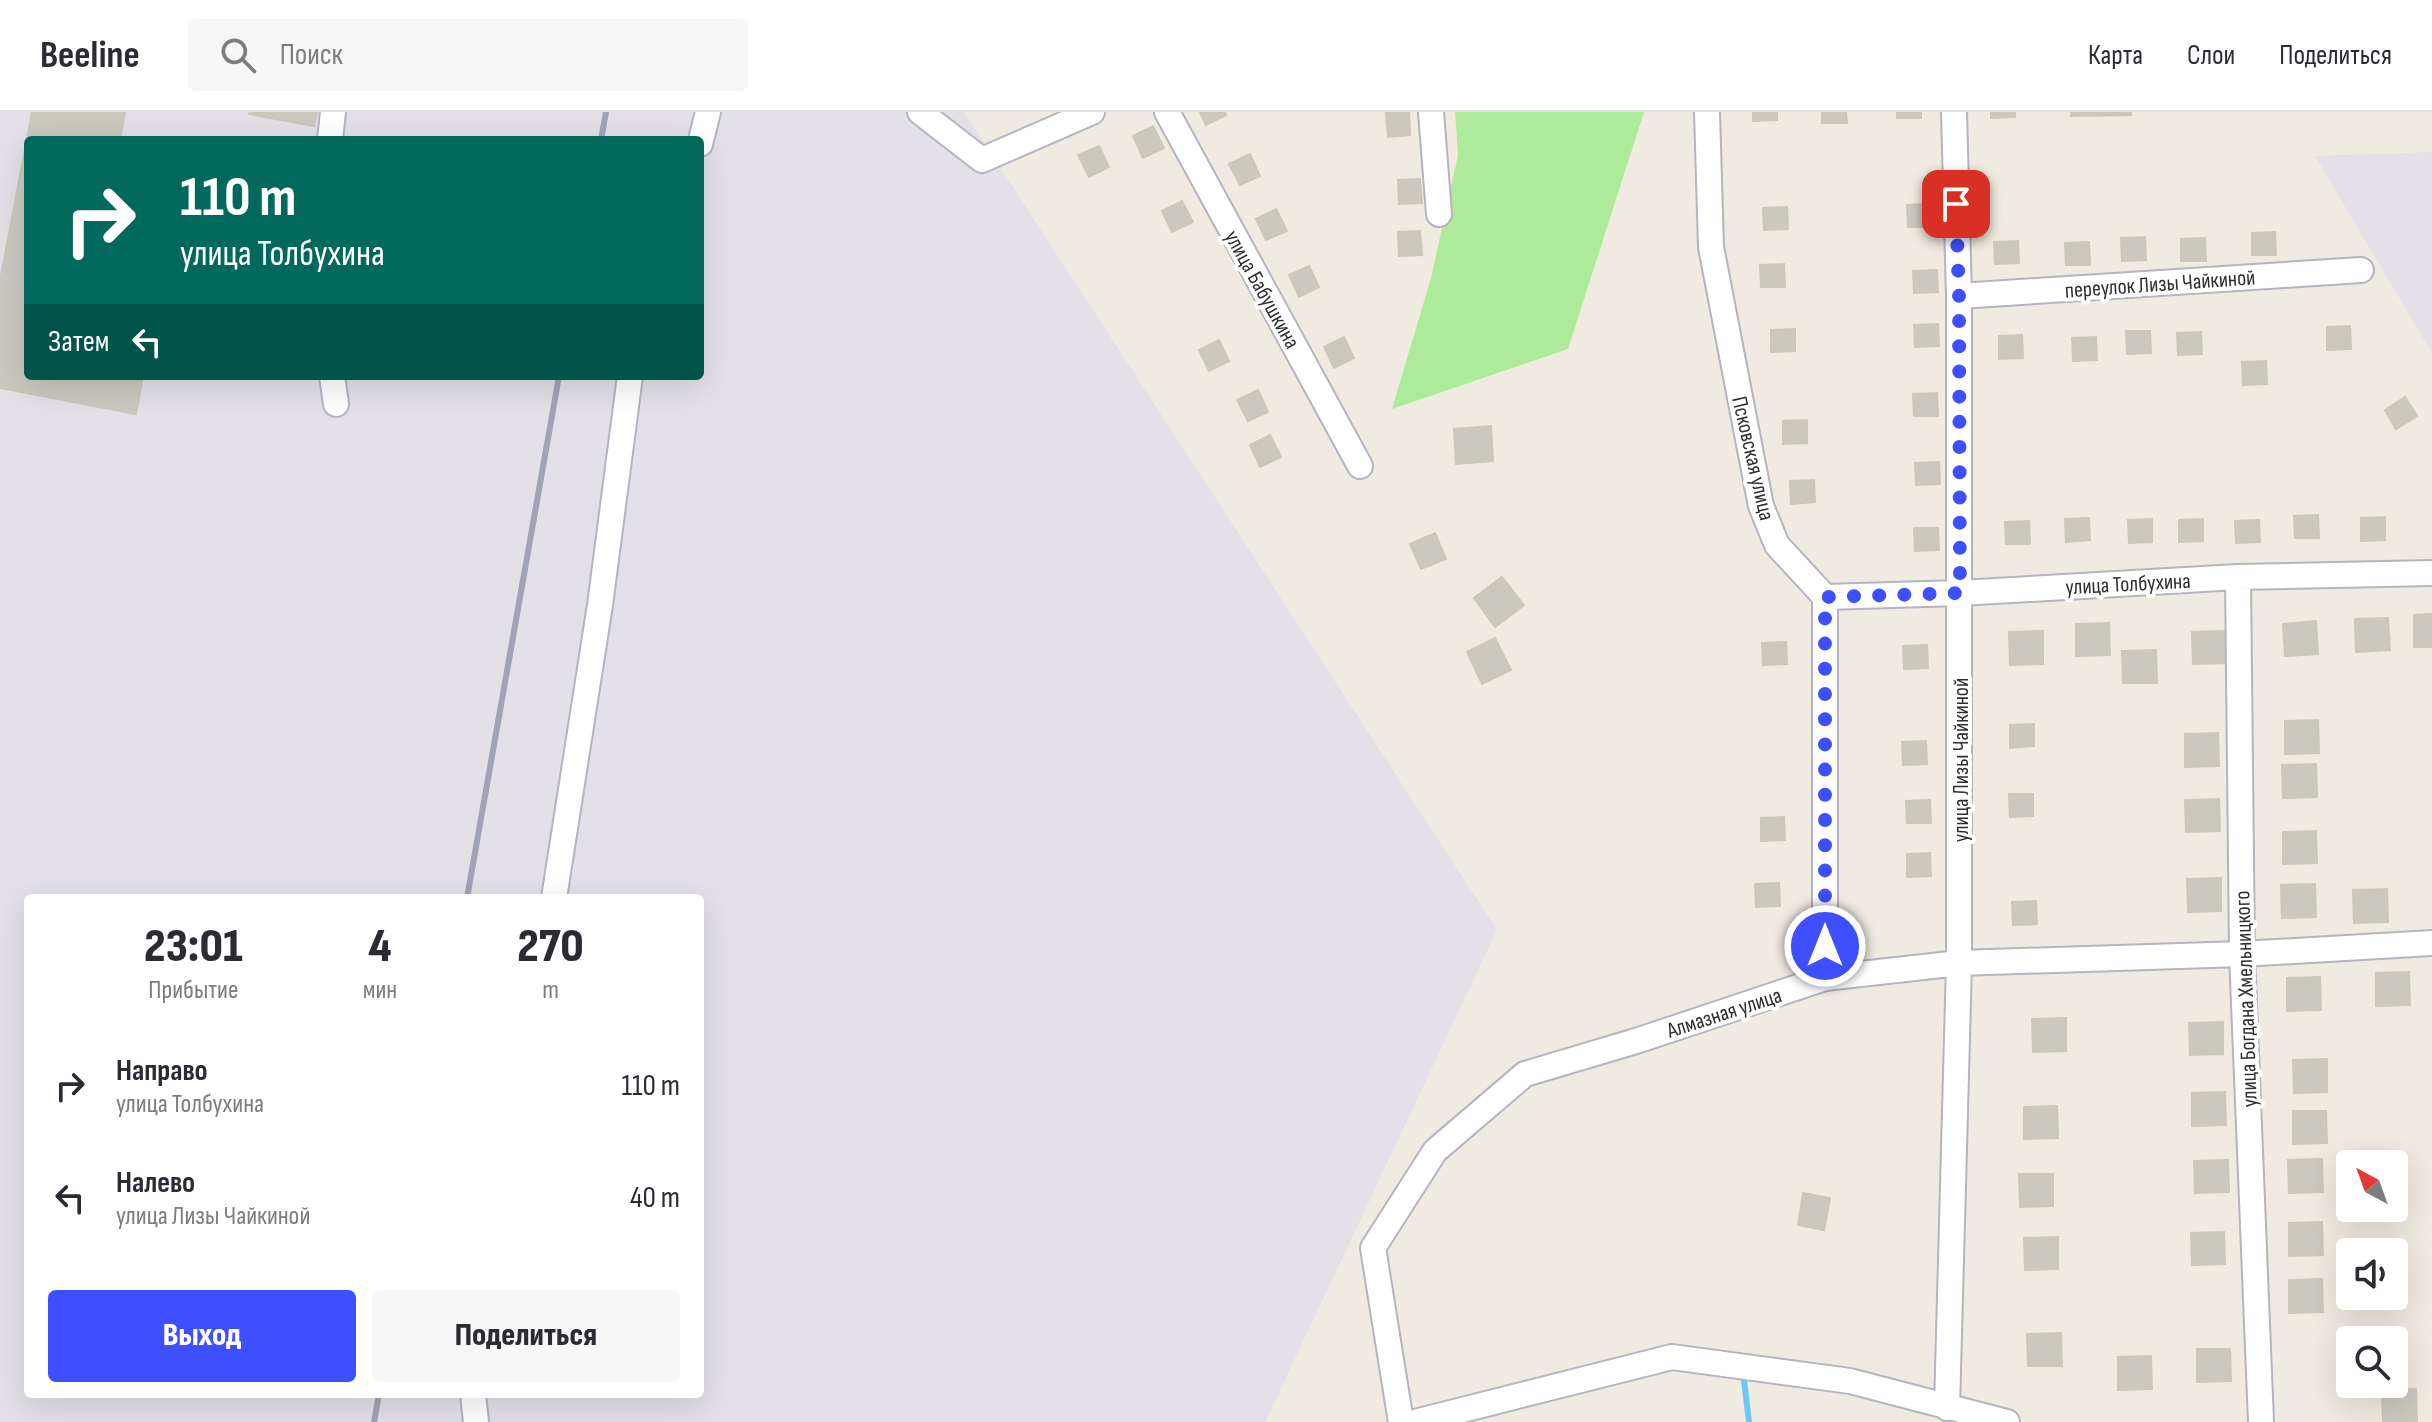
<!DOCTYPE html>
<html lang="ru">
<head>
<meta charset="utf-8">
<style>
  :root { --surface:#fff; --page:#f7f7f7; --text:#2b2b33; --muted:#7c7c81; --line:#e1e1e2; --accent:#3e4fff }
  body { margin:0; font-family:"Sofia Sans Condensed",sans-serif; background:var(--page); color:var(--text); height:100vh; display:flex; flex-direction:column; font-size:30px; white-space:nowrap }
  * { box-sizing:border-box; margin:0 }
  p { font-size:26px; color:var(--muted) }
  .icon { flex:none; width:44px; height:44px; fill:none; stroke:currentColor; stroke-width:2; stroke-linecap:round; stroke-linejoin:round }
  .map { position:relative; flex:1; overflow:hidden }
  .side { position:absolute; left:24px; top:782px; width:680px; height:504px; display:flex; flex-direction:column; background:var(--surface); border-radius:8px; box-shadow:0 8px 32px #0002 }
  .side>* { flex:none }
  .banner { position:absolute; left:24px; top:24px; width:680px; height:244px; border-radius:8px; box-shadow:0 8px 32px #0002; background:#00695c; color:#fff; overflow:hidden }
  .needle { width:52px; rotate:319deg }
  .tools { position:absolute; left:2336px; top:1038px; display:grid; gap:16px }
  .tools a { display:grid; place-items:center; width:72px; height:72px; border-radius:8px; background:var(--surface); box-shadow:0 8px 32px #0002; font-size:40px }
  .pin { position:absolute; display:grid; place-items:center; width:68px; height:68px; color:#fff; margin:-34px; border-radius:16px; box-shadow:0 4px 12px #0006 }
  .me { position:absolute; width:88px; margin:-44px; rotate:0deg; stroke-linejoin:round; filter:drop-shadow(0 0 6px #0008) }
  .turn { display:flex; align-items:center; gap:28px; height:168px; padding:0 24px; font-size:36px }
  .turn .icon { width:104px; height:104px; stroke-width:2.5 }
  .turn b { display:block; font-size:56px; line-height:68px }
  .then { display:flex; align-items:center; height:76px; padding:0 24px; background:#0003; gap:16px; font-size:30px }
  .eta { display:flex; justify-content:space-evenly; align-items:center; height:136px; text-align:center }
  .eta b { font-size:48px; font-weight:800; line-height:56px }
  .primary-button { display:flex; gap:16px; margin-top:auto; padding:16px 24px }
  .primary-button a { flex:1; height:92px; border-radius:8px; background:var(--accent); color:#fff; font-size:32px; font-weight:800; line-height:92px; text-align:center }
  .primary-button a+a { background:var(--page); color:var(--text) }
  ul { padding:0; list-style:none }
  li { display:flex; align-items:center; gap:24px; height:112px; padding:0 24px }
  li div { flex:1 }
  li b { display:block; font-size:30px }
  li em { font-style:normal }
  header { display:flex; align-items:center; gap:48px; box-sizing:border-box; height:112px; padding:0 40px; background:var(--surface); border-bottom:2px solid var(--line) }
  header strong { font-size:38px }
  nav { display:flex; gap:44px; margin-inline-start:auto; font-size:28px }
  .search { width:560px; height:72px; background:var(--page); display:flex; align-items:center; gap:20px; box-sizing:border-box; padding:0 28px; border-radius:8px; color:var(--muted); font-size:30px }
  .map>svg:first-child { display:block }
  .industrial { fill:#e3e0e8; fill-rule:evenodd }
  .green { fill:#adea99 }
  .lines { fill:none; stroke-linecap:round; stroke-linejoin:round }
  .stream { stroke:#6dc5f8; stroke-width:6 }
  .building { fill:#cbc9be; stroke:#ccc7b9; stroke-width:2 }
  .minor-casing { stroke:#b4b4c2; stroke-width:28 }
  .minor { stroke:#fff; stroke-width:24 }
  .rail { stroke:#a2a3b9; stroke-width:6 }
  .route { stroke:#3e4fff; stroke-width:14; stroke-dasharray:0 25.2 }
  .labels { text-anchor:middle; stroke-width:8; stroke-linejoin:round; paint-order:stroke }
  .street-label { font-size:22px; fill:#2e2e2e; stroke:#fff }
</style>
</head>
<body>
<header>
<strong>Beeline</strong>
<div class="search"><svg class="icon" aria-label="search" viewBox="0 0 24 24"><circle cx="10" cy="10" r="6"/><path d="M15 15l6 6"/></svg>Поиск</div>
<nav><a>Карта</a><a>Слои</a><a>Поделиться</a></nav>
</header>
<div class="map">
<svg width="2432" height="1310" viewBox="0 0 2432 1310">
  <rect width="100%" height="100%" fill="#f0ebe0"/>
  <path class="industrial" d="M0,0H964L1497,818L1265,1310H0ZM28,28H700V264H28ZM28,786H700V1282H28Z
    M2432,40V241L2315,44Z"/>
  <path class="green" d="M1455,0H1644L1568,237L1392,297L1431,166L1458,43Z"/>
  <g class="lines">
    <path class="stream" d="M1744,1268L1749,1310"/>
  </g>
  <path class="building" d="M32,0H125L120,28H28V264H143L136,302L0,276V169Z
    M250,0H317L314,14L249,2Z
    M1200,0H1225L1226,3L1206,13Z
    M1409,0L1410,23L1388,25L1386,1Z
    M1753,0H1777V8L1753,9Z
    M1822,0H1846L1847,11H1822Z
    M1897,0H1921V6H1897Z
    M1991,0H2015V5L1991,6Z
    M2071,0H2131V3L2071,4Z
    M1153,14L1164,36L1143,46L1133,24Z
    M1099,34L1109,55L1089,65L1078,43Z
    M1250,42L1260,64L1240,73L1229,52Z
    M1420,67L1422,91L1399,92L1398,68Z
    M1182,89L1193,110L1172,120L1162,99Z
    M1931,92L1932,115H1908L1907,93Z
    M1787,95L1788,117L1764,118L1763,96Z
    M1276,97L1287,119L1266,128L1256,107Z
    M1420,119L1422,143L1399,144L1398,120Z
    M2275,120L2276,143H2252V121Z
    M2145,125L2146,148L2122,149L2121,126Z
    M2205,126L2206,149H2181V127Z
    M2018,129L2019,151L1995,152L1994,130Z
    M2089,130L2090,153H2066L2065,131Z
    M1784,152L1785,175H1761L1760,153Z
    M1309,154L1319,175L1299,185L1289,163Z
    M1937,158L1938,180L1914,181L1913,159Z
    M1938,212L1939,234L1915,235L1914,213Z
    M2350,214L2351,237L2327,238V215Z
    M1795,217V239L1771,240V218Z
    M2126,219H2150L2151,241L2127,242Z
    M2201,220L2202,242L2178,243L2177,221Z
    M2022,223L2023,246L1999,247V224Z
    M1344,225L1354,246L1334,256L1324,235Z
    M2096,225L2097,248L2073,249L2072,226Z
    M1219,228L1229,249L1209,259L1199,238Z
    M2266,249L2267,272L2243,273L2242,250Z
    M1258,278L1268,300L1248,309L1237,288Z
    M1937,281L1938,304H1914L1913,282Z
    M2405,285L2417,304L2396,317L2385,298Z
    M1807,308V331L1783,332V309Z
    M1491,314L1493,349L1456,352L1454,317Z
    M1270,323L1281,345L1260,355L1250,333Z
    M1939,350L1940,372L1916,373L1915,351Z
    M1814,368L1815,390L1791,392L1790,369Z
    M2318,403L2319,426H2295L2294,404Z
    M2385,405V428L2361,429V406Z
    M2089,406L2090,428L2066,430L2065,407Z
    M2152,407V430L2129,431L2128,408Z
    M2203,407V429L2179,430V408Z
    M2259,408L2260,430L2236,431L2235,409Z
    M2029,409L2030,432H2006L2005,410Z
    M1914,416H1938L1939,438L1915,439Z
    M1435,421L1446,447L1421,457L1410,432Z
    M1502,465L1524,493L1495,515L1474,486Z
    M2432,502V535H2414V503Z
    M2388,506L2390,538L2356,540L2355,507Z
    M2316,509L2318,542L2285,544L2283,512Z
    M2109,511L2110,543L2076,544V512Z
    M2043,519V552L2010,553L2009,520Z
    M2226,519L2227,551L2193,552L2192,520Z
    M1495,526L1511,558L1482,572L1467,540Z
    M1786,530L1787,552L1763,553L1762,531Z
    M1927,533L1928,556L1904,557L1903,534Z
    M2156,538L2157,571H2123L2122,539Z
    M2318,608L2319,641L2285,642V609Z
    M2034,612V634L2010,636V613Z
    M2218,621L2219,654L2185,655V622Z
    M1926,629L1927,652L1903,653L1902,630Z
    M2316,652L2317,685L2283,686L2282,653Z
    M2009,682H2033V704L2010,705Z
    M2219,687L2220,719L2186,720L2185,688Z
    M1930,688L1931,711H1907L1906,689Z
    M1784,705L1785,728L1761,729V706Z
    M2316,719L2317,751L2283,752V720Z
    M1930,741L1931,764L1907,765V742Z
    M2221,766V799L2188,800L2187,767Z
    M1779,771L1780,794L1756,795L1755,772Z
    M2315,772L2316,805L2282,806L2281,773Z
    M2387,777L2388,810L2354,811L2353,778Z
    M2036,789L2037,812L2013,813L2012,790Z
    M2409,860L2410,893L2376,894V861Z
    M2320,865L2321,898L2287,899V866Z
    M2066,906V939L2033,940L2032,907Z
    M2223,910V942L2190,943L2189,911Z
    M2327,947V980L2294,981L2293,948Z
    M2225,980L2226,1013L2192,1014V981Z
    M2057,994L2058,1026L2024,1027V995Z
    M2293,999H2326L2327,1031L2293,1032Z
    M2322,1047L2323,1080L2289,1081L2288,1048Z
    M2228,1048L2229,1080L2195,1081L2194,1049Z
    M2019,1062H2053V1094L2020,1095Z
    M1803,1081L1830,1086L1824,1118L1798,1113Z
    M2322,1110L2323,1143L2289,1144V1111Z
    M2224,1120L2225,1152L2192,1153L2191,1121Z
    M2058,1125V1157L2025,1158L2024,1126Z
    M2322,1167L2323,1200L2289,1201V1168Z
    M2061,1221L2062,1254H2028L2027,1222Z
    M2197,1237H2230L2231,1269L2197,1270Z
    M2151,1244L2152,1277L2118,1278V1245Z
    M2416,1277L2417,1309L2383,1310L2382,1278Z"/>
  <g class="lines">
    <g class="minor-casing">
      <path id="minor" d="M920,0L982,48L1092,0
        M1167,0L1360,354
        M1431,0L1439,102
        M1707,0L1711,135L1761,394L1777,433L1825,485V866
        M330,28L333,0
        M700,32L708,0
        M1959,184L2361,158
        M332,264L336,292
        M2238,465L2242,842L2261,1310
        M1825,485L1960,481L2238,465L2432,461
        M554,786L600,493L630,264
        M473,1282L476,1310
        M1947,1296L1959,851V184L1954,0
        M1401,1310L1373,1136L1435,1039L1525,962L1636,929L1825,866L1959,851L2242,842L2432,831
        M1415,1310L1672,1245L1850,1269L2007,1310"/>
    </g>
    <use href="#minor" class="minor"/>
    <path class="rail" d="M601,28L606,0
      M467,786L559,264
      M374,1310L379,1282"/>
  </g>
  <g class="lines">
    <path class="route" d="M1825,834V485L1960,481L1959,184L1956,92"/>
  </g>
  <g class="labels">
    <g class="street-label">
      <text transform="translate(2160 171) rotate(-4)" y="8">переулок Лизы Чайкиной</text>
      <text transform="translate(1263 177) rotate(61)" y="8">улица Бабушкина</text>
      <text transform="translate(1754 346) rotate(77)" y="8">Псковская улица</text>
      <text transform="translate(2128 471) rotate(-3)" y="8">улица Толбухина</text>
      <text transform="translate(1960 648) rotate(-90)" y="8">улица Лизы Чайкиной</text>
      <text transform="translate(2245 887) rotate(-92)" y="8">улица Богдана Хмельницкого</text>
      <text transform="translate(1724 900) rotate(-18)" y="8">Алмазная улица</text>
    </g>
  </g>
</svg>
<div class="tools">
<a><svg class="needle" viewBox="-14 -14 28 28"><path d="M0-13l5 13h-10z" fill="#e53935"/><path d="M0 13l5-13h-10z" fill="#7c7c81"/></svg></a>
<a><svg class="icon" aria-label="sound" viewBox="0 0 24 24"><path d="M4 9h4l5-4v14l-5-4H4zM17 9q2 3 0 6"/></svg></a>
<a><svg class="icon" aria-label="search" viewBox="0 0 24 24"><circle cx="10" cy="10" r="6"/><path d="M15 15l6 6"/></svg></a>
</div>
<div class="pin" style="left:1956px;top:92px;background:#d93025"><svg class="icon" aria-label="arrive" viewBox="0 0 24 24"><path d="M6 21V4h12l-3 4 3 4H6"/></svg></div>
<svg class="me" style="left:1825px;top:834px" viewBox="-20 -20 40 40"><circle r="17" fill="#3e4fff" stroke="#fff" stroke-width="3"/><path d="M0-11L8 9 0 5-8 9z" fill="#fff"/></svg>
<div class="banner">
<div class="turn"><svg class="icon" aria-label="right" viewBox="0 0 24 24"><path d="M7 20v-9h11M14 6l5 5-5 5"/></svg><div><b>110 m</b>улица Толбухина</div></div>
<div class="then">Затем<svg class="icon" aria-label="left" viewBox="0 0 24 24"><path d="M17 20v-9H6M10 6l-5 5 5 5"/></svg></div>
</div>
<section class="side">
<div class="eta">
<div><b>23:01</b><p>Прибытие</p></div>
<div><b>4</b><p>мин</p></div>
<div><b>270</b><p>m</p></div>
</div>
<ul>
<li><svg class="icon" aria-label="right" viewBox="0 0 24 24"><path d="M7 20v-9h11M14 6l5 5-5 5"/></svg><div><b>Направо</b><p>улица Толбухина</p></div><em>110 m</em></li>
<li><svg class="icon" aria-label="left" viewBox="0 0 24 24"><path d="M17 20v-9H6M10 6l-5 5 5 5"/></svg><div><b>Налево</b><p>улица Лизы Чайкиной</p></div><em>40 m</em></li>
</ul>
<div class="primary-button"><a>Выход</a><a>Поделиться</a></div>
</section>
</div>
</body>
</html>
